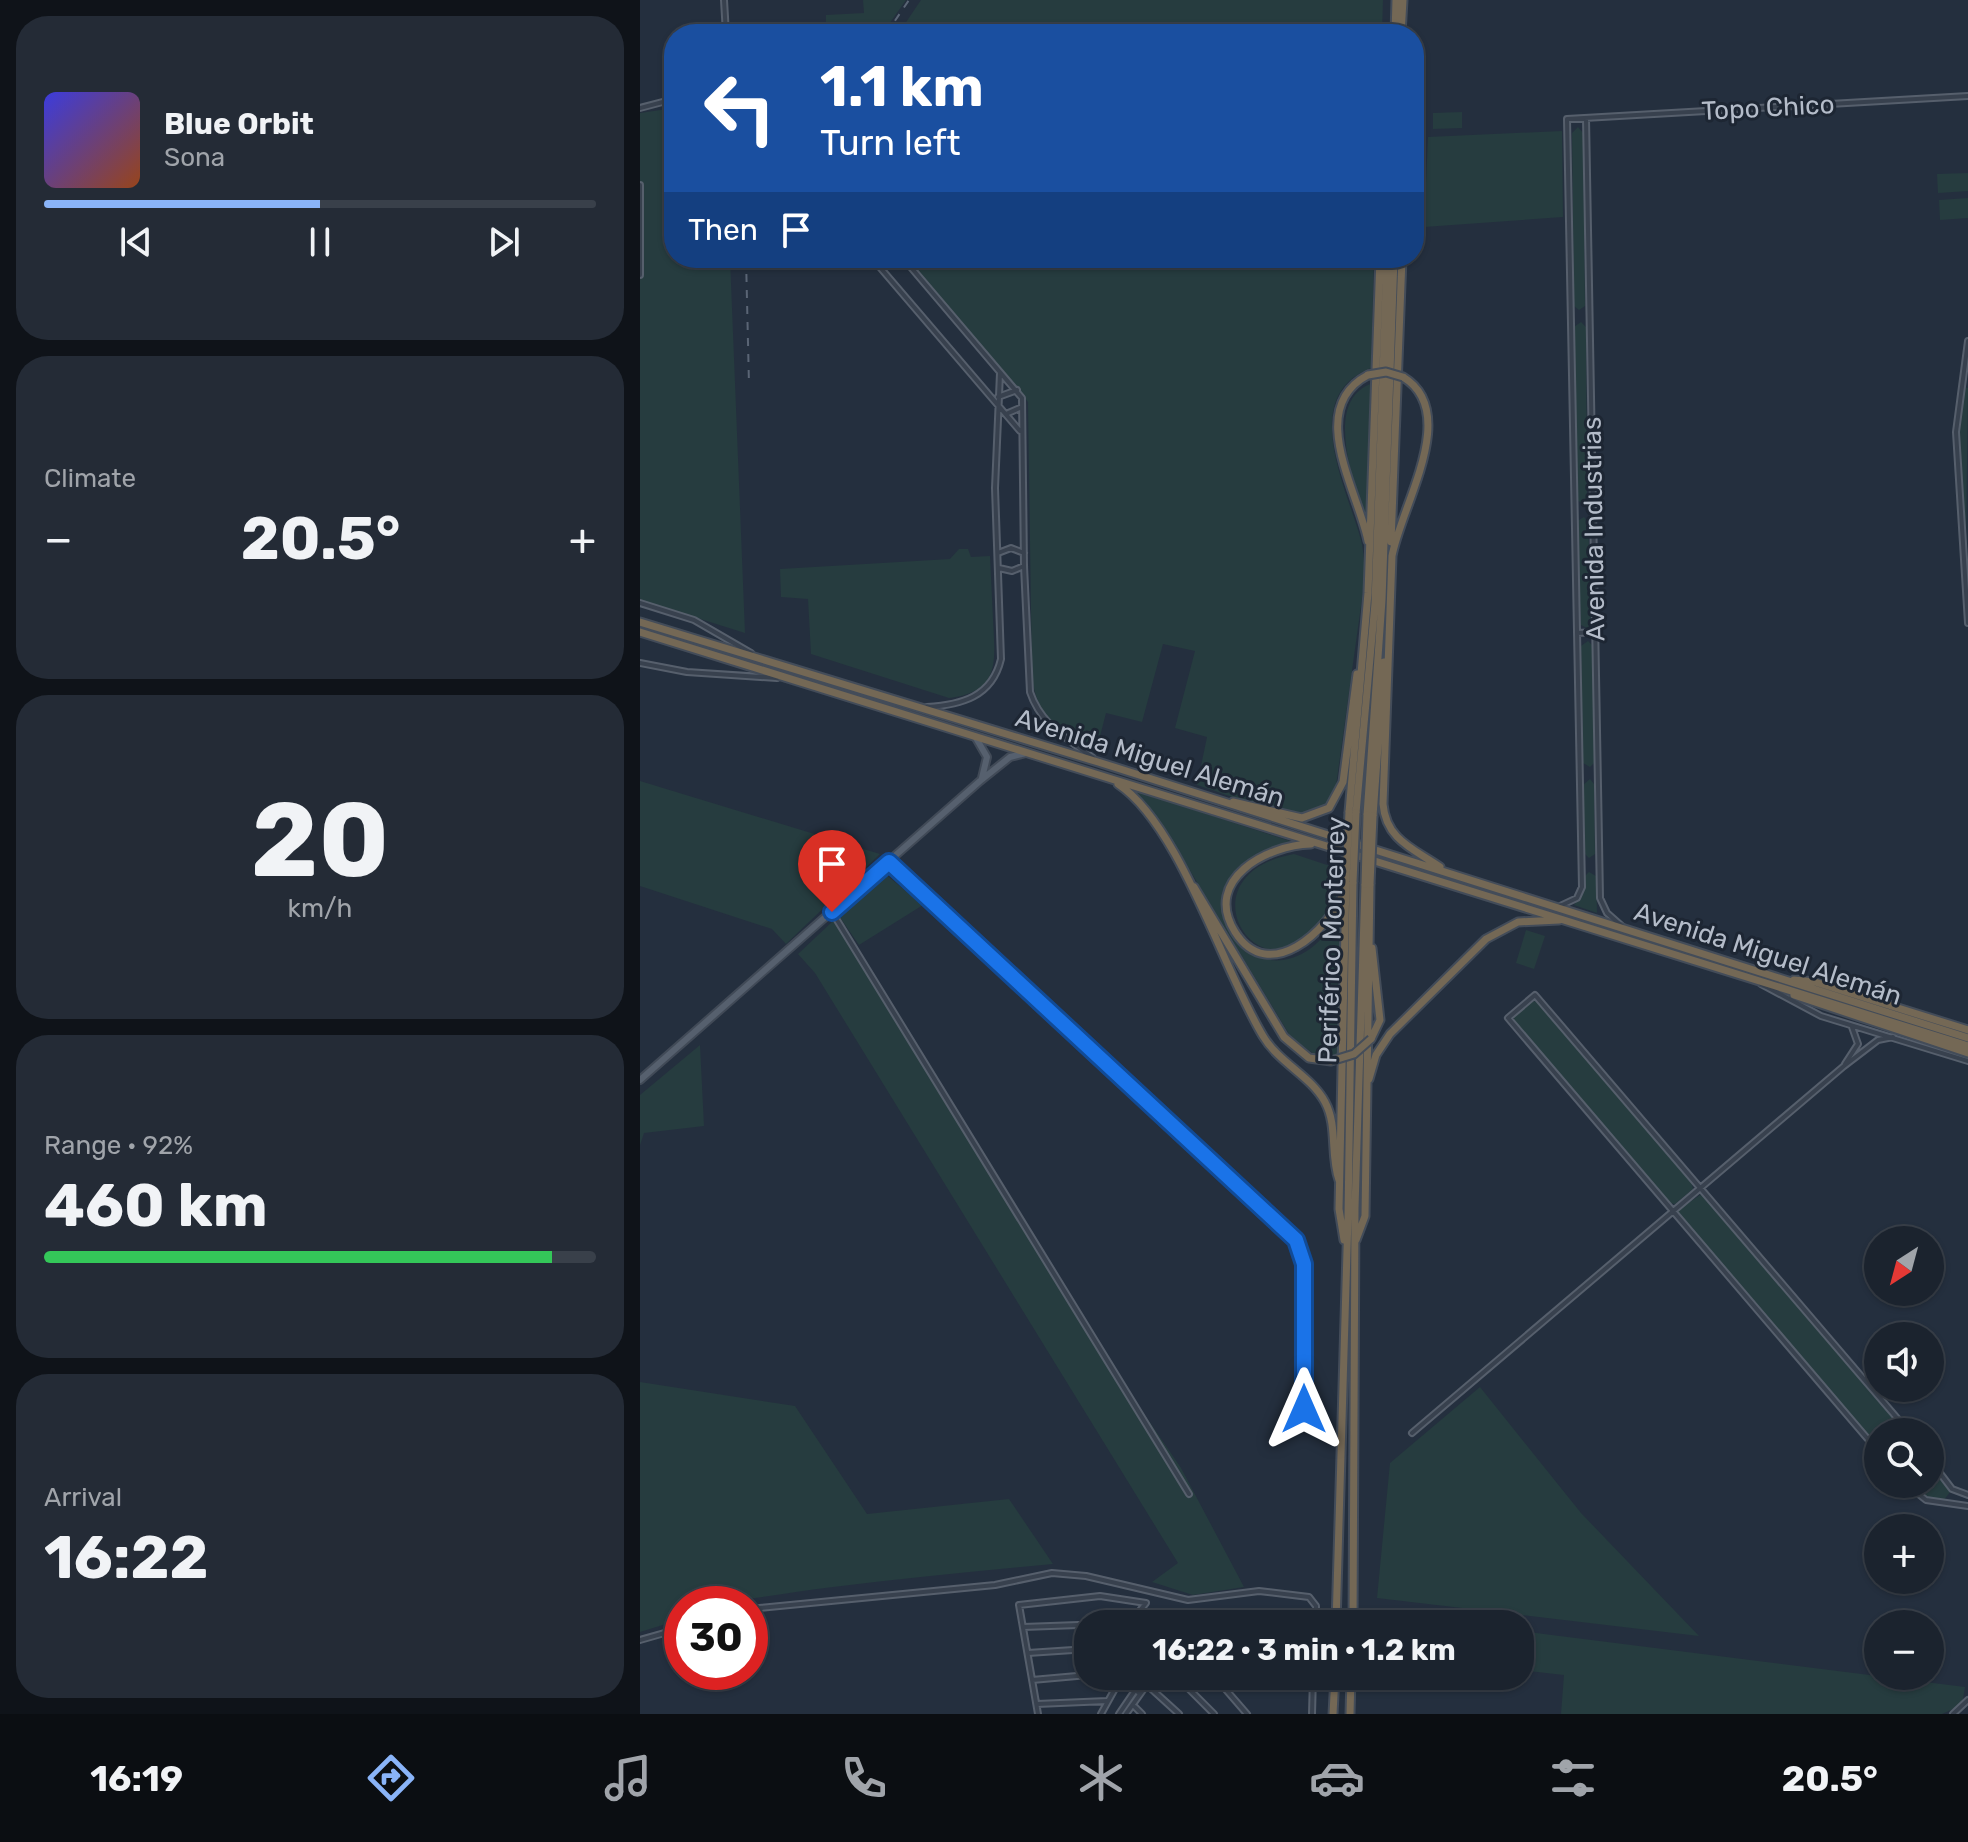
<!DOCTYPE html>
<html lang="en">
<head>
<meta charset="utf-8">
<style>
	body { margin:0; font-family:Rubik,sans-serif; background:#242b36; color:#f1f3f6; height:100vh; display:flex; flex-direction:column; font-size:30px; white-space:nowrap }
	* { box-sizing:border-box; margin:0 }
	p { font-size:26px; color:#a0a4aa }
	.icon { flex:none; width:44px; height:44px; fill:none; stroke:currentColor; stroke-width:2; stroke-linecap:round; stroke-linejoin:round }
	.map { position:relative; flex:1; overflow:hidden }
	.panel { display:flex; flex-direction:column; gap:16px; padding:16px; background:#0f1319; width:640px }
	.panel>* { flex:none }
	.guide { position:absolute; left:24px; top:24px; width:760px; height:244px; border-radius:32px; box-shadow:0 2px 6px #0004,0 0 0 2px #39404a; background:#1a4fa0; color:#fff; overflow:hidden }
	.needle { width:52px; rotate:216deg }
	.tools { position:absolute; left:1224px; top:1226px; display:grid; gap:16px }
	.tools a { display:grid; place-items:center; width:80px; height:80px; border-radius:50%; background:#1b232e; box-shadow:0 2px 6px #0004,0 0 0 2px #39404a; font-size:40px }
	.speed { position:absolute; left:24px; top:1586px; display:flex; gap:16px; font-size:40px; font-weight:700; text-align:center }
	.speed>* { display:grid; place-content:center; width:104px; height:104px; border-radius:50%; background:#1b232e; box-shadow:0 2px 6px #0004,0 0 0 2px #39404a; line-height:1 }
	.speed .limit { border:12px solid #d22; background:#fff; color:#111 }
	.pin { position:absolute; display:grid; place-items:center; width:68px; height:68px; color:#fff; margin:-82px -34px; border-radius:50% 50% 50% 0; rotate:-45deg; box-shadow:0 0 8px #0007 }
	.pin .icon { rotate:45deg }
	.me { position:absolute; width:88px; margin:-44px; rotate:0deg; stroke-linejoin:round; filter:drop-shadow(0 0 6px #0008) }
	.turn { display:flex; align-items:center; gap:28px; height:168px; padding:0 24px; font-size:36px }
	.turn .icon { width:104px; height:104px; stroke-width:2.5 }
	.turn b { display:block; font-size:56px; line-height:68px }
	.then { display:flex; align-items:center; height:76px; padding:0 24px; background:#0003; gap:16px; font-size:30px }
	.big { font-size:60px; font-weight:700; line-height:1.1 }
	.panel .widget { flex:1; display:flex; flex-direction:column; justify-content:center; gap:12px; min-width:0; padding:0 28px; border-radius:32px; background:#242b36 }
	.panel .dial { align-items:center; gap:0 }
	.dial b { font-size:104px; line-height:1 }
	.song { display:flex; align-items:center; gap:24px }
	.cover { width:96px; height:96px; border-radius:12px; background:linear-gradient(135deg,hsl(240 70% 55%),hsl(20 70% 35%)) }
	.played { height:8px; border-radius:4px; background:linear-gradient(90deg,#8ab4f8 50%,#39404a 50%) }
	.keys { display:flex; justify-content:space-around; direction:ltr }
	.heat { display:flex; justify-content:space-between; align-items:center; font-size:44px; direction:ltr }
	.charge { height:12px; border-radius:6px; background:linear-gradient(90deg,#34c759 92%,#39404a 0) }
	.trip { position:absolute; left:434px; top:1610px; width:460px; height:80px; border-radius:32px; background:#1b232e; box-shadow:0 2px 6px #0004,0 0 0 2px #39404a; font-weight:700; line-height:80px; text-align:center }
	.tab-bar { display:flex; height:128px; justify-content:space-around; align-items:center; background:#0b0e12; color:#a0a4aa }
	.tab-bar .icon { width:56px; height:56px }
	.tab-bar .selected { color:#8ab4f8 }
	.tab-bar b { font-size:36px; color:#f1f3f6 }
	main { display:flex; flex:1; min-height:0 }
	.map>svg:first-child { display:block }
</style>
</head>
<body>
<main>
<section class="panel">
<div class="widget">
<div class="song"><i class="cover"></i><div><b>Blue Orbit</b><p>Sona</p></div></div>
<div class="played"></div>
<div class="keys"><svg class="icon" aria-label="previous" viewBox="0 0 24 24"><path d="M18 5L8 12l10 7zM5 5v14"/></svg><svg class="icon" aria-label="pause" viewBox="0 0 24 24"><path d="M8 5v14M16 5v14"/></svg><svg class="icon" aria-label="next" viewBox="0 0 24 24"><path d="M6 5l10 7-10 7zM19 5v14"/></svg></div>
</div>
<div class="widget"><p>Climate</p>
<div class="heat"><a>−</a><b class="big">20.5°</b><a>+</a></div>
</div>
<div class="widget dial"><b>20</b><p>km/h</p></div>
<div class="widget"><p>Range · 92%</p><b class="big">460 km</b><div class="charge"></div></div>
<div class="widget"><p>Arrival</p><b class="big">16:22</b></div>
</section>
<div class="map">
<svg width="1328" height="1714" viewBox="0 0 1328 1714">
	<rect width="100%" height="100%" fill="#242f3e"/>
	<!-- green -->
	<path fill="#263c3f" d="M223,0H266L242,34H186V15L224,13Z
		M281,0H743L742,34H258Z
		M34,108V258H90L105,633L0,600V113Z
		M822,112V128L793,129V113Z
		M938,127L943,133L945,306L939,310L934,306L932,133Z
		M922,131L923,217L784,227L788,137Z
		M1328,173V191L1298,193L1297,174Z
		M1328,198V218L1300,220L1299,200Z
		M268,258H734L731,368C658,396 707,488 721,540C724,551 724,565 725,577L696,786C692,796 688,806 678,811C653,823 584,793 557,785L567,737L535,728L555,651L523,644L502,722L466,713L457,748C419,727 400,725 392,679L388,402Z
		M941,322L946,327L947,501L943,504L937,500L934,327Z
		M733,383L730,534C719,495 678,401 733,383Z
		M1323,387L1328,388L1326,544L1318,444Z
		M944,517L948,522L952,624L947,628L941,625L937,521Z
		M319,549H328L331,557L350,556C351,577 352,598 353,619C355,661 361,692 309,698L171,654L168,599L141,597L140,569L310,559Z
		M948,641L953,646L954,763L950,767L943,763L941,646Z
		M950,779L954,784L955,854L949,858L945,854L943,785Z
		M0,781L240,854L146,944L132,929L0,886Z
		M490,789L659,844C500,868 630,1049 704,906L699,1055L677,1056L652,1039L529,836L504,800Z
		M654,854L705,871C702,894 692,908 678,926C618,1002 539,875 654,854Z
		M949,872L956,876L957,913L934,905L944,892L945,876Z
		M245,874L283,905L219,945L199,916Z
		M193,921L217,953L451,1336L541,1468L604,1587L553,1595L512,1582L538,1563L175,973L158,954Z
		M886,930L905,936L894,969L876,963Z
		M896,1001L1051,1180L1053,1189L1035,1204L1030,1203L874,1021V1015L887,1003Z
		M60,1045L64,1126L4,1133L0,1145V1095Z
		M1060,1195L1063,1196L1265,1432H1238V1449L1037,1211Z
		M0,1382L155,1406L227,1514L369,1499L413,1564C340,1571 266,1578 193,1587C142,1593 93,1604 42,1604V1619L0,1632Z
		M840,1387L941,1513L1059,1636L737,1598L750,1463Z
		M1290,1465L1311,1491L1303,1501L1281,1495L1268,1484H1290Z
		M731,1613L821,1624H730Z
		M880,1631L1325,1687L1322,1705L1302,1714H921L924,1675L880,1670Z"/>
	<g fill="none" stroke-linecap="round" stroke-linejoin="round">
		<!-- minor casing -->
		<g stroke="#565f6c" stroke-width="8">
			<path id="minor" d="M84,0L86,34
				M0,108L34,99
				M946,118L960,898L967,913L984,928
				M0,185V275
				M232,258L380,431
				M263,258L382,398L384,566L390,692C401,725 427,738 453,758
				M1328,341L1316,432L1328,623
				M358,397L377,390
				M366,414L382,407
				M358,553L371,548L384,553
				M359,568L372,571L384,566
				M0,603L54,620L111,653
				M937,633L957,632
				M0,663L47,672L137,678
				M287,707C321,705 352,697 361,659L355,488L360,373
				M249,862L660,1244L664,1264L665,1414
				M920,906L937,898L942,887L927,119L1328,96
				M192,912L549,1494
				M1121,984L1181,1016L1328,1061
				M1205,1064L1218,1044L1212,1027
				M772,1433L1204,1066L1238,1040L1253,1037
				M1238,1451L868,1018L895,995L1269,1432
				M1290,1460L1312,1489L1328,1495
				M1266,1484L1286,1500L1328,1506
				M110,1609L355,1585L412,1573L446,1576L548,1600L619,1591L669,1597L676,1606V1624
				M524,1624L532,1614
				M383,1627L466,1624
				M0,1640L42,1628
				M388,1653L448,1649
				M468,1676L481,1677L499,1693
				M536,1676L574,1714
				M574,1676L607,1714
				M392,1680L448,1675
				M506,1684L539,1714
				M397,1704L467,1701
				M495,1707L502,1714
				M398,1714L379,1605L460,1596L506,1603L489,1624
				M461,1714L482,1676
				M479,1714L496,1689
				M486,1714L513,1676
				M672,1714L673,1676
				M1313,1714L1328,1700"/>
		</g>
		<!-- major casing -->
		<g stroke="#414a57" stroke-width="10">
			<path id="major" d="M336,738L347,757L342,778
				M0,1080L340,781L370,757L386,753"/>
		</g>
		<!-- highway casing -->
		<g stroke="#434c59" stroke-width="11">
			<path id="highway" d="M755,34L756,0
				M761,34L763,0
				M763,377C821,412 761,506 752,556L743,804C746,840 774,849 800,867
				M728,541C718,491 665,408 728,375
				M751,542L762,258
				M0,622L458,762L1328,1038
				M0,632L1328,1046
				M478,784C540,825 583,970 623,1036C639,1063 671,1076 685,1102C698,1126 690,1155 699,1180
				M593,802L662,818L689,808L703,782L717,674
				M709,812L728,593L740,258
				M716,813L735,603L747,258
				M727,815L742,600L754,258
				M733,816L744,662
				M671,844C628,845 562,879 595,932C629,986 689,930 704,892
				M554,887L644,1037L669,1058L691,1061
				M1154,980L1175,982L1328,1030
				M1154,995L1328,1053
				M731,1039L740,1020L732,948
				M729,1079L736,1055L750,1034L846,939L878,922L919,920
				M704,1240L699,1209L706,880
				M716,1240L725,1216L730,884
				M696,1624L708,1217L713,882
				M713,1624L715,1208L725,884
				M693,1714L695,1676
				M710,1714L711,1676"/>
		</g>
		<!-- minor -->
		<use href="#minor" stroke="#38414e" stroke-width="4"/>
		<!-- major -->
		<use href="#major" stroke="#56606e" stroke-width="6"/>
		<!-- highway -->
		<use href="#highway" stroke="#746855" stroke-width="7"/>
		<!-- rail -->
		<path stroke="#5a6575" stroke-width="2" stroke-dasharray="8 8" stroke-linecap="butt" d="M246,34L269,0
			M106,258L109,385"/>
		<!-- highway-bridge casing -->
		<g stroke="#434c59" stroke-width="11" stroke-linecap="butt">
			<path id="highway-bridge" d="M728,375L746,372L763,377
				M706,880L709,812
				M713,882L716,813
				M725,884L727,815
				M730,884L733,816
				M691,1061L714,1054L731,1039"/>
		</g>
		<!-- highway-bridge -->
		<use href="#highway-bridge" stroke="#746855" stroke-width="7"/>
	</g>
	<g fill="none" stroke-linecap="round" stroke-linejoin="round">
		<!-- route casing -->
		<g stroke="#114b97" stroke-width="20">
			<path id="route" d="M192,912L249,862L656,1240L664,1264V1409"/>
		</g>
		<!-- route -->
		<use href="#route" stroke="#1a73e8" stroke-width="14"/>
	</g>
	<g text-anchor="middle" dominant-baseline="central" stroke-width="6" stroke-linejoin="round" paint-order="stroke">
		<!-- street labels -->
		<g font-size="26" fill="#b4bcc9" stroke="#1d2633">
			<text transform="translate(1128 108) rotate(-3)">Topo Chico</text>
			<text transform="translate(954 529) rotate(-91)">Avenida Industrias</text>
			<text transform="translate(510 758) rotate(17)">Avenida Miguel Alemán</text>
			<text transform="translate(692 940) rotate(-88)">Periférico Monterrey</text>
			<text transform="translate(1128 954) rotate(18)">Avenida Miguel Alemán</text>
		</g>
	</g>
</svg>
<div class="tools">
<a><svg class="needle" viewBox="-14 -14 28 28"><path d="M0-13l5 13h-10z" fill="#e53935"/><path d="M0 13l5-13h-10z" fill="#a0a4aa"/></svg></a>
<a><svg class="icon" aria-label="sound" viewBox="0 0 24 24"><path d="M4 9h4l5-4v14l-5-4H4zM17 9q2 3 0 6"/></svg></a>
<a><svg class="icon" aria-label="search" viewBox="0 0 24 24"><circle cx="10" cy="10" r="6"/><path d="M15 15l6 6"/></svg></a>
<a>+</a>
<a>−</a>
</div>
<div class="speed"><div class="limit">30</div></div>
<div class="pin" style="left:192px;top:912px;background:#d93025"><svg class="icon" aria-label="arrive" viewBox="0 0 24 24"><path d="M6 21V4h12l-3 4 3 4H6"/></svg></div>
<svg class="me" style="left:664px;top:1409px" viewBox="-20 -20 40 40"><path d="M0-17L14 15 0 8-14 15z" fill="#1a73e8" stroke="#fff" stroke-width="4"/></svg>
<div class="trip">16:22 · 3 min · 1.2 km</div>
<div class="guide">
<div class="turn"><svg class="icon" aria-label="left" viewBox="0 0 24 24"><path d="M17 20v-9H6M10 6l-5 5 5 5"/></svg><div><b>1.1 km</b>Turn left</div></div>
<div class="then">Then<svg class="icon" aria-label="arrive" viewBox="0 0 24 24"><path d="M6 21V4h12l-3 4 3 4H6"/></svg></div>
</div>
</div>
</main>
<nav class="tab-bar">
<b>16:19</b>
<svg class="icon selected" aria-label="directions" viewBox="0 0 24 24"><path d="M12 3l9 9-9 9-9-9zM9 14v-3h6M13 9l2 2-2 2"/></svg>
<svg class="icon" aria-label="music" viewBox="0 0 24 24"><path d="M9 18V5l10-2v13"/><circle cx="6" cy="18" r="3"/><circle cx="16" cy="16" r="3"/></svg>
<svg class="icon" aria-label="phone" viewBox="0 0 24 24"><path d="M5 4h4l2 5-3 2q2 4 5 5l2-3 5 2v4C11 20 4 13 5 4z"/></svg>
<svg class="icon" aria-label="climate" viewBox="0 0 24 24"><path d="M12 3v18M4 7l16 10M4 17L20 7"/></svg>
<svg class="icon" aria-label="car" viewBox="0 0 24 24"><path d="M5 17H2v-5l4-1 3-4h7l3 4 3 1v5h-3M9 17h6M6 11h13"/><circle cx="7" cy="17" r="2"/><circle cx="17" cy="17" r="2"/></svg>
<svg class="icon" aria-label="filters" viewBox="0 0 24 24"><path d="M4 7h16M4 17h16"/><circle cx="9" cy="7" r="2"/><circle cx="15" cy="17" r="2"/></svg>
<b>20.5°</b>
</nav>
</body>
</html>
